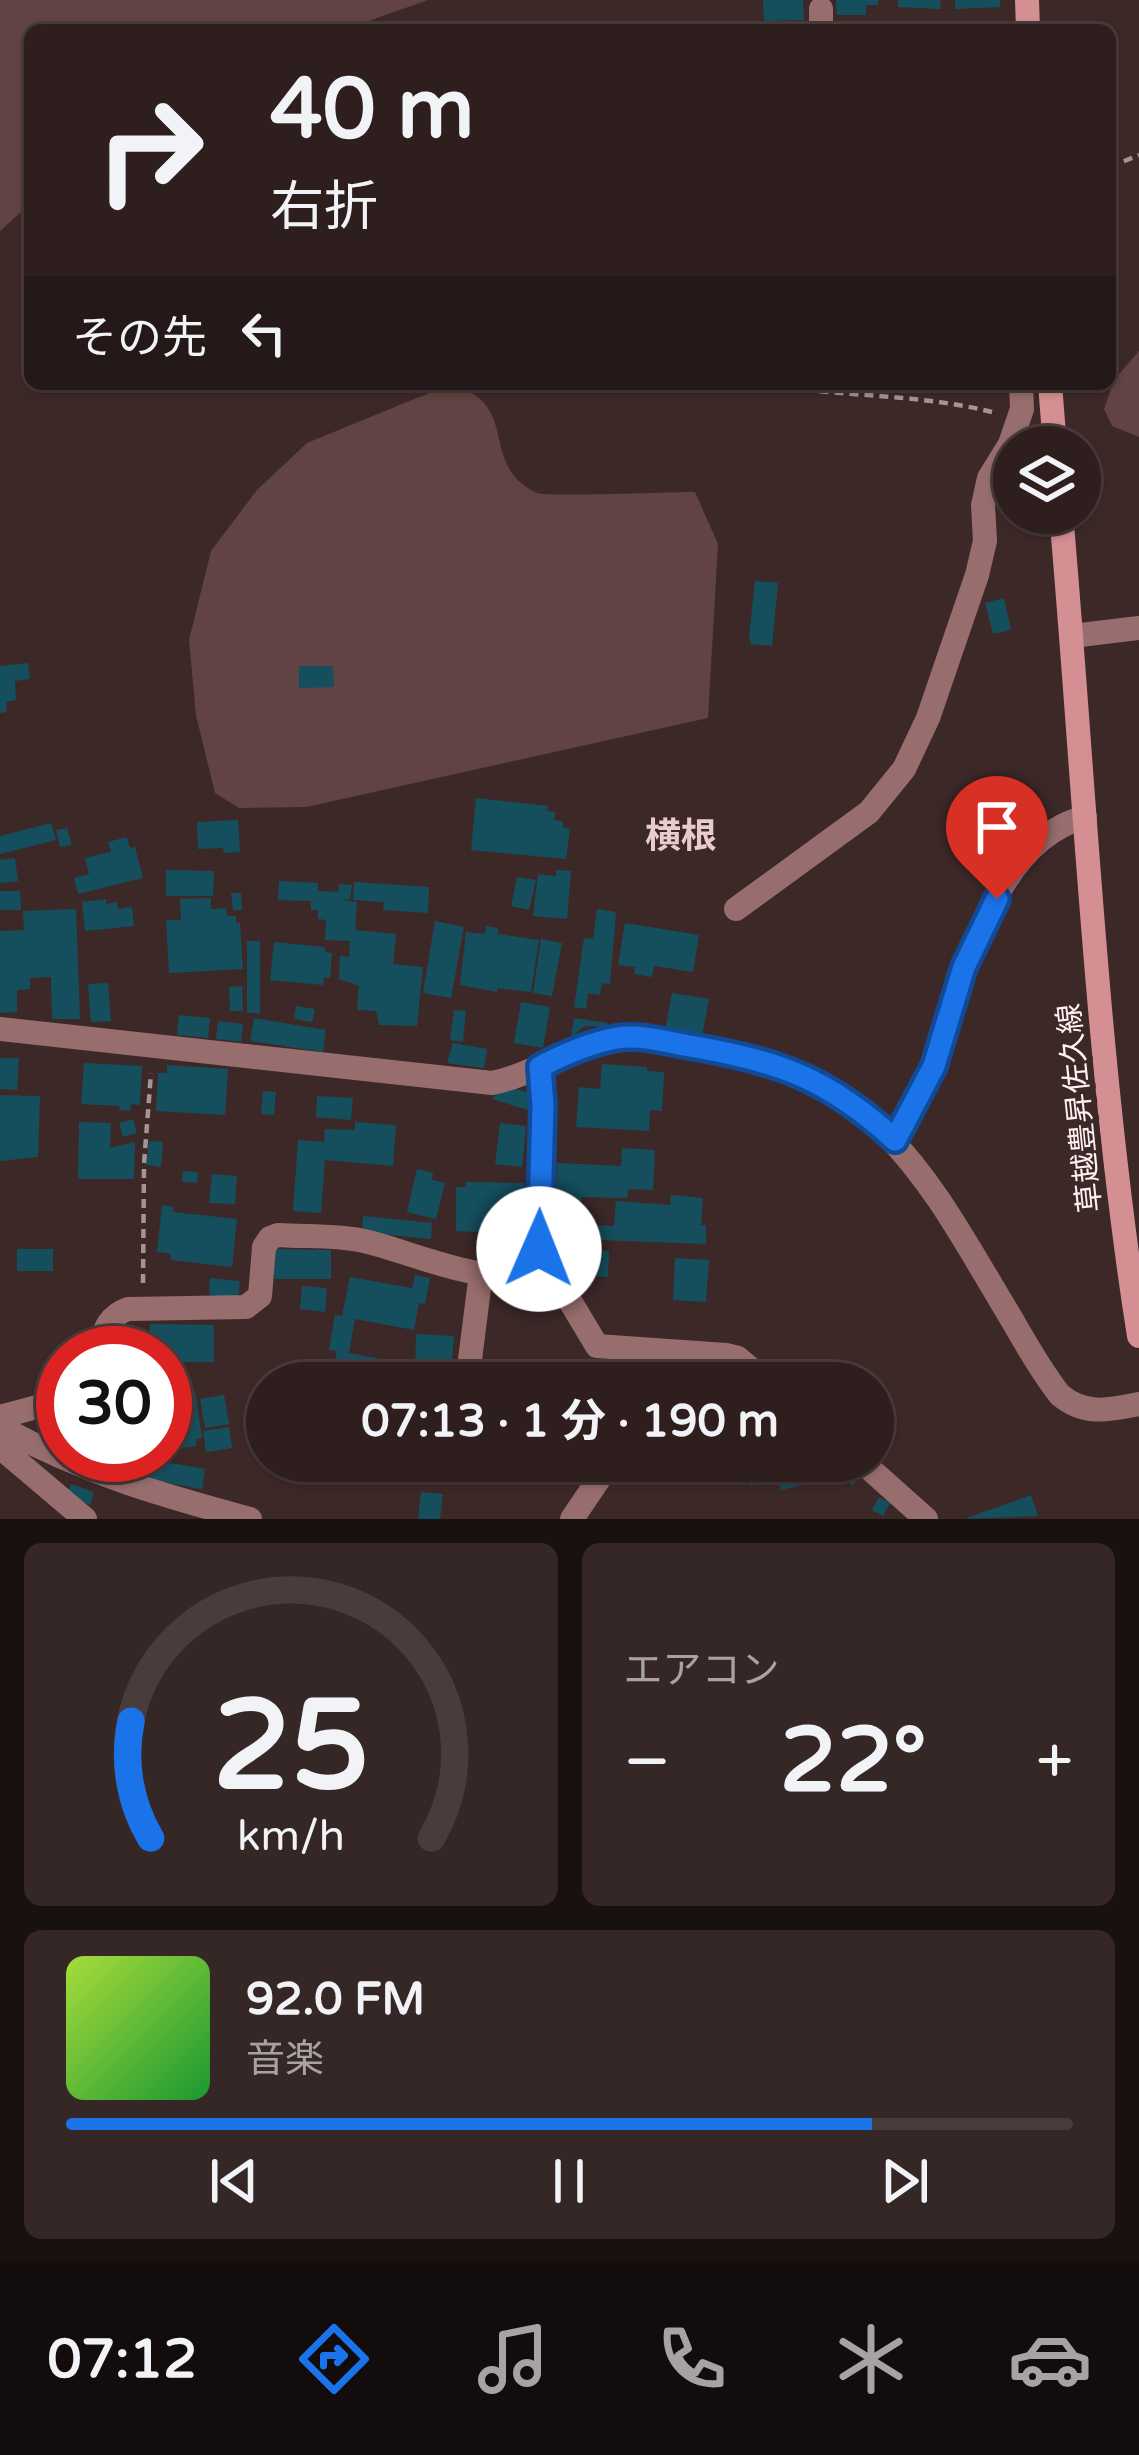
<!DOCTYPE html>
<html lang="ja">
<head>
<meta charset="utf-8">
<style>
	body { margin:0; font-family:"Varela Round","Noto Sans JP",sans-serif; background:#362727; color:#f1f3f6; height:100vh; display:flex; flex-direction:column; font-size:45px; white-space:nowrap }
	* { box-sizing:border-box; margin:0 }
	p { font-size:39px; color:#a7a2a4 }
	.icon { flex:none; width:66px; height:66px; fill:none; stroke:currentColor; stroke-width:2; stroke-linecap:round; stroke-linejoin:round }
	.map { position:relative; height:1519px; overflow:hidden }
	.panel { display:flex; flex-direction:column; gap:24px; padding:24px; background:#191010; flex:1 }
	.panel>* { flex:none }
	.top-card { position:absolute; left:24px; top:24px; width:1092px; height:366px; border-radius:18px; box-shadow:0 3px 9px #0004,0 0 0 3px #493c3c; background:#2e1e1e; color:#f1f3f6; overflow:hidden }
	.controls { position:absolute; left:993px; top:426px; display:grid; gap:24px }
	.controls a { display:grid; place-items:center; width:108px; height:108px; border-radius:50%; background:#2e1e1e; box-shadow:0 3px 9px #0004,0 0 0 3px #493c3c; font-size:60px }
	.speed { position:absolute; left:36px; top:1326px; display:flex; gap:24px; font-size:60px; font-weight:700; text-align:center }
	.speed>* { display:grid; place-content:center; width:156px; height:156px; border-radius:50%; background:#2e1e1e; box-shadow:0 3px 9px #0004,0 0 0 3px #493c3c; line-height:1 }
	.speed .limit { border:18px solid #d22; background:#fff; color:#111 }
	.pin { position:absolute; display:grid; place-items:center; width:102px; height:102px; color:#fff; margin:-123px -51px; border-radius:50% 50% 50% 0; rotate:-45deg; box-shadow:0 0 12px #0007 }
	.pin .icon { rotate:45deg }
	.me { position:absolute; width:132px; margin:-66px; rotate:1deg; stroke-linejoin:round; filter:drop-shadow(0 0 9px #0008) }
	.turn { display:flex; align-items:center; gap:42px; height:252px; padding:0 48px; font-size:54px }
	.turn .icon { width:156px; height:156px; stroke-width:2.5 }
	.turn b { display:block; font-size:84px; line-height:102px }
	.then { display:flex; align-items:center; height:114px; padding:0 48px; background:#0003; gap:24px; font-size:45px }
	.big { font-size:90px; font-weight:700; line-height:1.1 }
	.panel .tile { flex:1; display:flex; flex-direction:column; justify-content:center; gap:18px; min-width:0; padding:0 42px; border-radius:18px; background:#362727 }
	.panel .dial { align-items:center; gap:0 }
	.dial svg { height:312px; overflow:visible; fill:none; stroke:#493c3c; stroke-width:7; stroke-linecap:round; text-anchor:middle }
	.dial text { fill:#f1f3f6; stroke:none }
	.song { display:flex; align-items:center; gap:36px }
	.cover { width:144px; height:144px; border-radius:18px; background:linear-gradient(135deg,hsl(80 70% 55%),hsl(130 70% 35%)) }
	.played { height:12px; border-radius:6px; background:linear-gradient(90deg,#1a73e8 80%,#493c3c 80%) }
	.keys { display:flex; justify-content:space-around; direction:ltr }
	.heat { display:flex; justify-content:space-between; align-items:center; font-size:66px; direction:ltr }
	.panel .tiles { flex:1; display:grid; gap:24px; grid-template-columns:1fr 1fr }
	.tile:last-child { grid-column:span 2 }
	.trip { position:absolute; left:246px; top:1362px; width:648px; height:120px; border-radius:60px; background:#2e1e1e; box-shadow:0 3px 9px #0004,0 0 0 3px #493c3c; font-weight:700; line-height:120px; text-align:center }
	.menu { display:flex; height:192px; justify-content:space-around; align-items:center; background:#120c0c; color:#a7a2a4 }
	.menu .icon { width:84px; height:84px }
	.menu .current { color:#1a73e8 }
	.menu b { font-size:54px; color:#f1f3f6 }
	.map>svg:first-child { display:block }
</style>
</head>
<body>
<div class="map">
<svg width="1139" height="1519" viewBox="0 0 1139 1519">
	<rect width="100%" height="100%" fill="#3d2828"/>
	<!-- green -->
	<path fill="#624343" d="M0,0H428L343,30H30V204L0,231Z
		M1139,351V437L1112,426L1104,409L1114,380Z
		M451,384C523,405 477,465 537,493C545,497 674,492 695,492L718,544L708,718L306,807L239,808L215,793L196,715L189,640L211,551L257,490L307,443Z"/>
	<!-- building -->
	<path fill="#154f5e" d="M763,0H803L804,20L764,21Z
		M836,0H878V5H866V15H837Z
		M898,0H940L941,9L898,7Z
		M955,0H1000V7L955,9Z
		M755,581L778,583L772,646L751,644L749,637Z
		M1004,598L1011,630L993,634L985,603Z
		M28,663L30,679L15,681L16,700L6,702L7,712L0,713V666Z
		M299,666H333L334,687L299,688Z
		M476,798L548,806L547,811L555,812L554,820L562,821L564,828L570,829L566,859L471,850Z
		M238,820L240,852L224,853L223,848L198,849L197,822Z
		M51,823L56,840L0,854V836Z
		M67,828L72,845L60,847L56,830Z
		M127,837L130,848L135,847L143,878L78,894L74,878L89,874L85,858L111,852L108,842Z
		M15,858L18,881L0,883V860Z
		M166,870L214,871L213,896H166Z
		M556,870L571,871L567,919L533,916L538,874L556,876Z
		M517,877L536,880L529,910L511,906Z
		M279,881L318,883V891L338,892L339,884L352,885L350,899L341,900L357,902L355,930L396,934L393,964L423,967L417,1026L379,1025L376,1011L357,1010L359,986L339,979L340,956L349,957L350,941L325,940L326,920L318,919V910H311V901L278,900Z
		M354,882L429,887L428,913L383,910L384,902L353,900Z
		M0,891H20L21,910H0Z
		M231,893H241L242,910H233Z
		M211,898V909L226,908L227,916H236V923H240L243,969L169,973L166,920H181L180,899Z
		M106,899V904L117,902L118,909L132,907L134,926L85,931L82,902Z
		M76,909L80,1019H52L51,977L30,978V989L17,990V1012L0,1013V931L24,930L23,911Z
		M597,909L616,912L610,984L602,983L600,995L588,993L586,1009L574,1007L584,938L593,939Z
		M435,921L464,927L451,998L423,993Z
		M625,923L699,935L693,972L654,966L652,977L634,974L635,967L618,965Z
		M486,926L498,928V934L539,940L531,992L497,988V992L460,985L466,932L485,934Z
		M541,939L562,943L552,996L533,993Z
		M247,941H260V1013H247Z
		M274,942L325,947V952L332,953L330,978L324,977L323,985L270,980Z
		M108,983L111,1021L91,1022L88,984Z
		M242,986L243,1011H230L229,987Z
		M672,993L709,999L702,1037L665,1031Z
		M521,1002L550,1007L543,1048L514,1043Z
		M296,1006L315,1009L312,1022L294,1019Z
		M454,1010L466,1011L463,1042L450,1040Z
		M179,1015L210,1018L208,1038L177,1035Z
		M254,1018L326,1030L323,1052L250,1041Z
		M574,1018L608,1023L606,1027L585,1026L571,1037Z
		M218,1021L243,1024L241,1042L216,1039Z
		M453,1043L487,1049L484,1068L447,1063Z
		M0,1058H19L17,1090L0,1089Z
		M84,1063L142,1066L140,1105L131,1104L130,1111L119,1110L120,1106L81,1104Z
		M602,1064L647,1067V1071L664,1072L662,1111L650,1110L649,1131L576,1127L579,1087L600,1089Z
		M167,1065L228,1069L225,1115L156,1111L158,1073H167Z
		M516,1089L533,1094L528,1110L492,1099L498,1091Z
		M263,1091L276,1092L274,1115L261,1114Z
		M0,1095L40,1096L38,1157L0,1161Z
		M317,1096L353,1098L351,1120L316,1117Z
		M133,1119L137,1133L123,1137L119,1123Z
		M79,1122L111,1123L110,1148L135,1142L134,1179H78Z
		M355,1122L396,1125L393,1166L325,1160L321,1213L293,1211L298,1140L324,1142L325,1129L355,1130Z
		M500,1123L526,1126L522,1167L495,1164Z
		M149,1141L163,1142L161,1167L146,1165Z
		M622,1148L655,1150L653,1190L628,1189L627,1198L581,1197L579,1244L554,1242L557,1163L621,1166Z
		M417,1169L433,1173L432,1180L445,1183L436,1219L407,1212Z
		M183,1171L198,1172L197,1183L182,1182Z
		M212,1174L237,1176L235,1204L209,1203Z
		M466,1182L525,1183L524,1237L481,1241V1232L456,1231V1187H466Z
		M671,1195L703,1198L701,1225H706V1244L598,1240L599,1225L614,1226L616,1201L670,1205Z
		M162,1205L174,1207L173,1212L237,1219L232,1267L170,1260L171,1254L157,1252Z
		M363,1216L432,1223L431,1239L362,1232Z
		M17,1249H53V1271H17Z
		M274,1249L331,1250V1279H274Z
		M593,1250L609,1251L608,1277L592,1276Z
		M675,1258L709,1260L706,1302L673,1300Z
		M415,1275L430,1278L425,1304L419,1303L414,1330L355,1319L349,1353L377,1358L373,1379L333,1371L337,1351L329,1350L335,1315L342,1316L350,1277L412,1288Z
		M210,1278L240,1281L238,1298L209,1295Z
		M302,1286L327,1288L325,1312L300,1309Z
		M150,1324L214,1325V1362H165V1353H149Z
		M114,1326L143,1328L142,1353H112Z
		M416,1334L454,1336L450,1383H415Z
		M663,1357L664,1383H607L606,1359Z
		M195,1390L202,1438L196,1439V1446L180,1448L178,1391Z
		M224,1395L229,1424L205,1428L200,1399Z
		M263,1405H267V1453L256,1451Z
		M165,1420H175V1436H165Z
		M229,1427L232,1448L206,1452L203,1431Z
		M122,1455L140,1456L137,1469L120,1466Z
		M154,1460L205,1469L202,1489L150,1480Z
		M516,1461H544V1467L539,1466V1473L516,1471Z
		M739,1461H760L768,1479L751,1487Z
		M775,1461H838L839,1465L834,1467L837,1477L781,1490Z
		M845,1461L862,1473L853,1486L836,1473Z
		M71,1484L94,1492L90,1505L66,1496Z
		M421,1492L443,1494L440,1519H418Z
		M1031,1495L1038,1516L967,1519V1518Z
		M879,1497L890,1503L883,1516L872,1510Z"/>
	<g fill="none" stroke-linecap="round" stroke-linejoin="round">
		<!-- path -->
		<path stroke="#a59494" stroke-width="4.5" stroke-dasharray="9 6" stroke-linecap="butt" d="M1110,167L1139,155
			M760,384C838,397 915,393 992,412
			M143,1283L144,1164L151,1073"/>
		<!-- minor -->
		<path stroke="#986d6d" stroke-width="24" d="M821,9V30
			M1072,636L1139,628
			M736,909L869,812L904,769L928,718L977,575L985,541L983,505L989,478L1010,444L1022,409L1021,384
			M0,1029L492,1083C537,1074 575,1042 621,1037C652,1034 689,1046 720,1051C884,1079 933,1189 1011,1318C1026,1344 1041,1371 1060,1395C1085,1416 1109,1410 1139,1404
			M540,1067L543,1105L540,1268L558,1281L597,1346L726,1355L738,1358L767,1383
			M895,1140C908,1115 924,1091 934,1065C964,985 988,843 1085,817
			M97,1353C104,1333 106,1317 128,1309L246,1307L260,1296L264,1247L270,1238L278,1235C306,1237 337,1235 364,1241C410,1251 497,1293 540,1268
			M467,1383L481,1273
			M0,1417L63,1400
			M0,1427C85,1473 157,1494 250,1519
			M0,1447L85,1519
			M861,1461L926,1519
			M572,1519L611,1461"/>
		<!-- secondary -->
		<path stroke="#d38f91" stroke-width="24" d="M1027,0L1028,30
			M1050,384L1055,447
			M1061,513C1085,788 1096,1063 1139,1336"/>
	</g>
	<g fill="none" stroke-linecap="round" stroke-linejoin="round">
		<!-- route casing -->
		<g stroke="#114b97" stroke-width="30">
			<path id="route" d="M539,1249L543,1105L540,1067C564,1054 590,1043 617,1038C640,1034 667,1042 690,1046C778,1061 828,1078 895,1140L934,1066L964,967L997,899"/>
		</g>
		<!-- route -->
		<use href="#route" stroke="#1a73e8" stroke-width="21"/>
	</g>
	<g text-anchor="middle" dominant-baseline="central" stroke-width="12" stroke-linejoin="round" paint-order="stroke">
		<!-- street labels -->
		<g font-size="30" fill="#fef2f2" stroke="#3d2828">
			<text transform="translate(1080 1108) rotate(-96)">草越豊昇佐久線</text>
		</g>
		<!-- quarter labels -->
		<g font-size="36" font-weight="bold" fill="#e8cbcb" stroke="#3d2828">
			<text x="681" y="836">横根</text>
		</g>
	</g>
</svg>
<div class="controls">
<a><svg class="icon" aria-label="layers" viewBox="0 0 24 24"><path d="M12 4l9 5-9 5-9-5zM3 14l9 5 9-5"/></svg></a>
</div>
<div class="speed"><div class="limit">30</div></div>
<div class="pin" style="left:997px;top:899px;background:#d93025"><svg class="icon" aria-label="arrive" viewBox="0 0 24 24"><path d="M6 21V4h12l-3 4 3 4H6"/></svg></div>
<svg class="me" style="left:539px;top:1249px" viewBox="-20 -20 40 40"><circle r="19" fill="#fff"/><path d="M0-13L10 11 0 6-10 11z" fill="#1a73e8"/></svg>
<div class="trip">07:13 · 1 分 · 190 m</div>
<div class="top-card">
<div class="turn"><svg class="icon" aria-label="right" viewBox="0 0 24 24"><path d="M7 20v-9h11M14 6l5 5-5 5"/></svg><div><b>40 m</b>右折</div></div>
<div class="then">その先<svg class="icon" aria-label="left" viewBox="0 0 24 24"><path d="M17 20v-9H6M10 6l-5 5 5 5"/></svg></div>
</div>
</div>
<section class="panel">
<div class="tiles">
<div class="tile dial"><svg viewBox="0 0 100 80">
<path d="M14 69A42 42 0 1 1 86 69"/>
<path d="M14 69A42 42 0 0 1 9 39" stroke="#1a73e8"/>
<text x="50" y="56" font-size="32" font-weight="700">25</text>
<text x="50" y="72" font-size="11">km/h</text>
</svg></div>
<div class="tile"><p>エアコン</p>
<div class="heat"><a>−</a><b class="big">22°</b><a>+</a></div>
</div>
<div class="tile">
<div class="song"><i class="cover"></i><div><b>92.0 FM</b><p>音楽</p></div></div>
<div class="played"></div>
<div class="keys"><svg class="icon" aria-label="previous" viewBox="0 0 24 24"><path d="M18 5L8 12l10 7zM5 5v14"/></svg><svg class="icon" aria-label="pause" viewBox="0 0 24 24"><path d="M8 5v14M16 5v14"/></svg><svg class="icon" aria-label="next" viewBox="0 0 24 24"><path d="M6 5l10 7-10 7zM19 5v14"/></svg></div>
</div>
</div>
</section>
<nav class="menu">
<b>07:12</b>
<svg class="icon current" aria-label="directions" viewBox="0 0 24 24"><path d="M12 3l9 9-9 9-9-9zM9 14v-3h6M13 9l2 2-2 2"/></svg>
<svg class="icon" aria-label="music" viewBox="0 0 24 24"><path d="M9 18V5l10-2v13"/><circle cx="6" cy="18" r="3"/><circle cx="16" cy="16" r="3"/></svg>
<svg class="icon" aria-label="phone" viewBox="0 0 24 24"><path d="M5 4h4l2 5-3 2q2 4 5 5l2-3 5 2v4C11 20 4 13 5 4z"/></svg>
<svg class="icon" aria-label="climate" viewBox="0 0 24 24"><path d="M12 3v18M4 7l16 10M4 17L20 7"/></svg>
<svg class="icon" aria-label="car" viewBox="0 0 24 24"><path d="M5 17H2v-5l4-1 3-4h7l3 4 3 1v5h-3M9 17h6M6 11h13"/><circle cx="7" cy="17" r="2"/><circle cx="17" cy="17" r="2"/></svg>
</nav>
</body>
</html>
